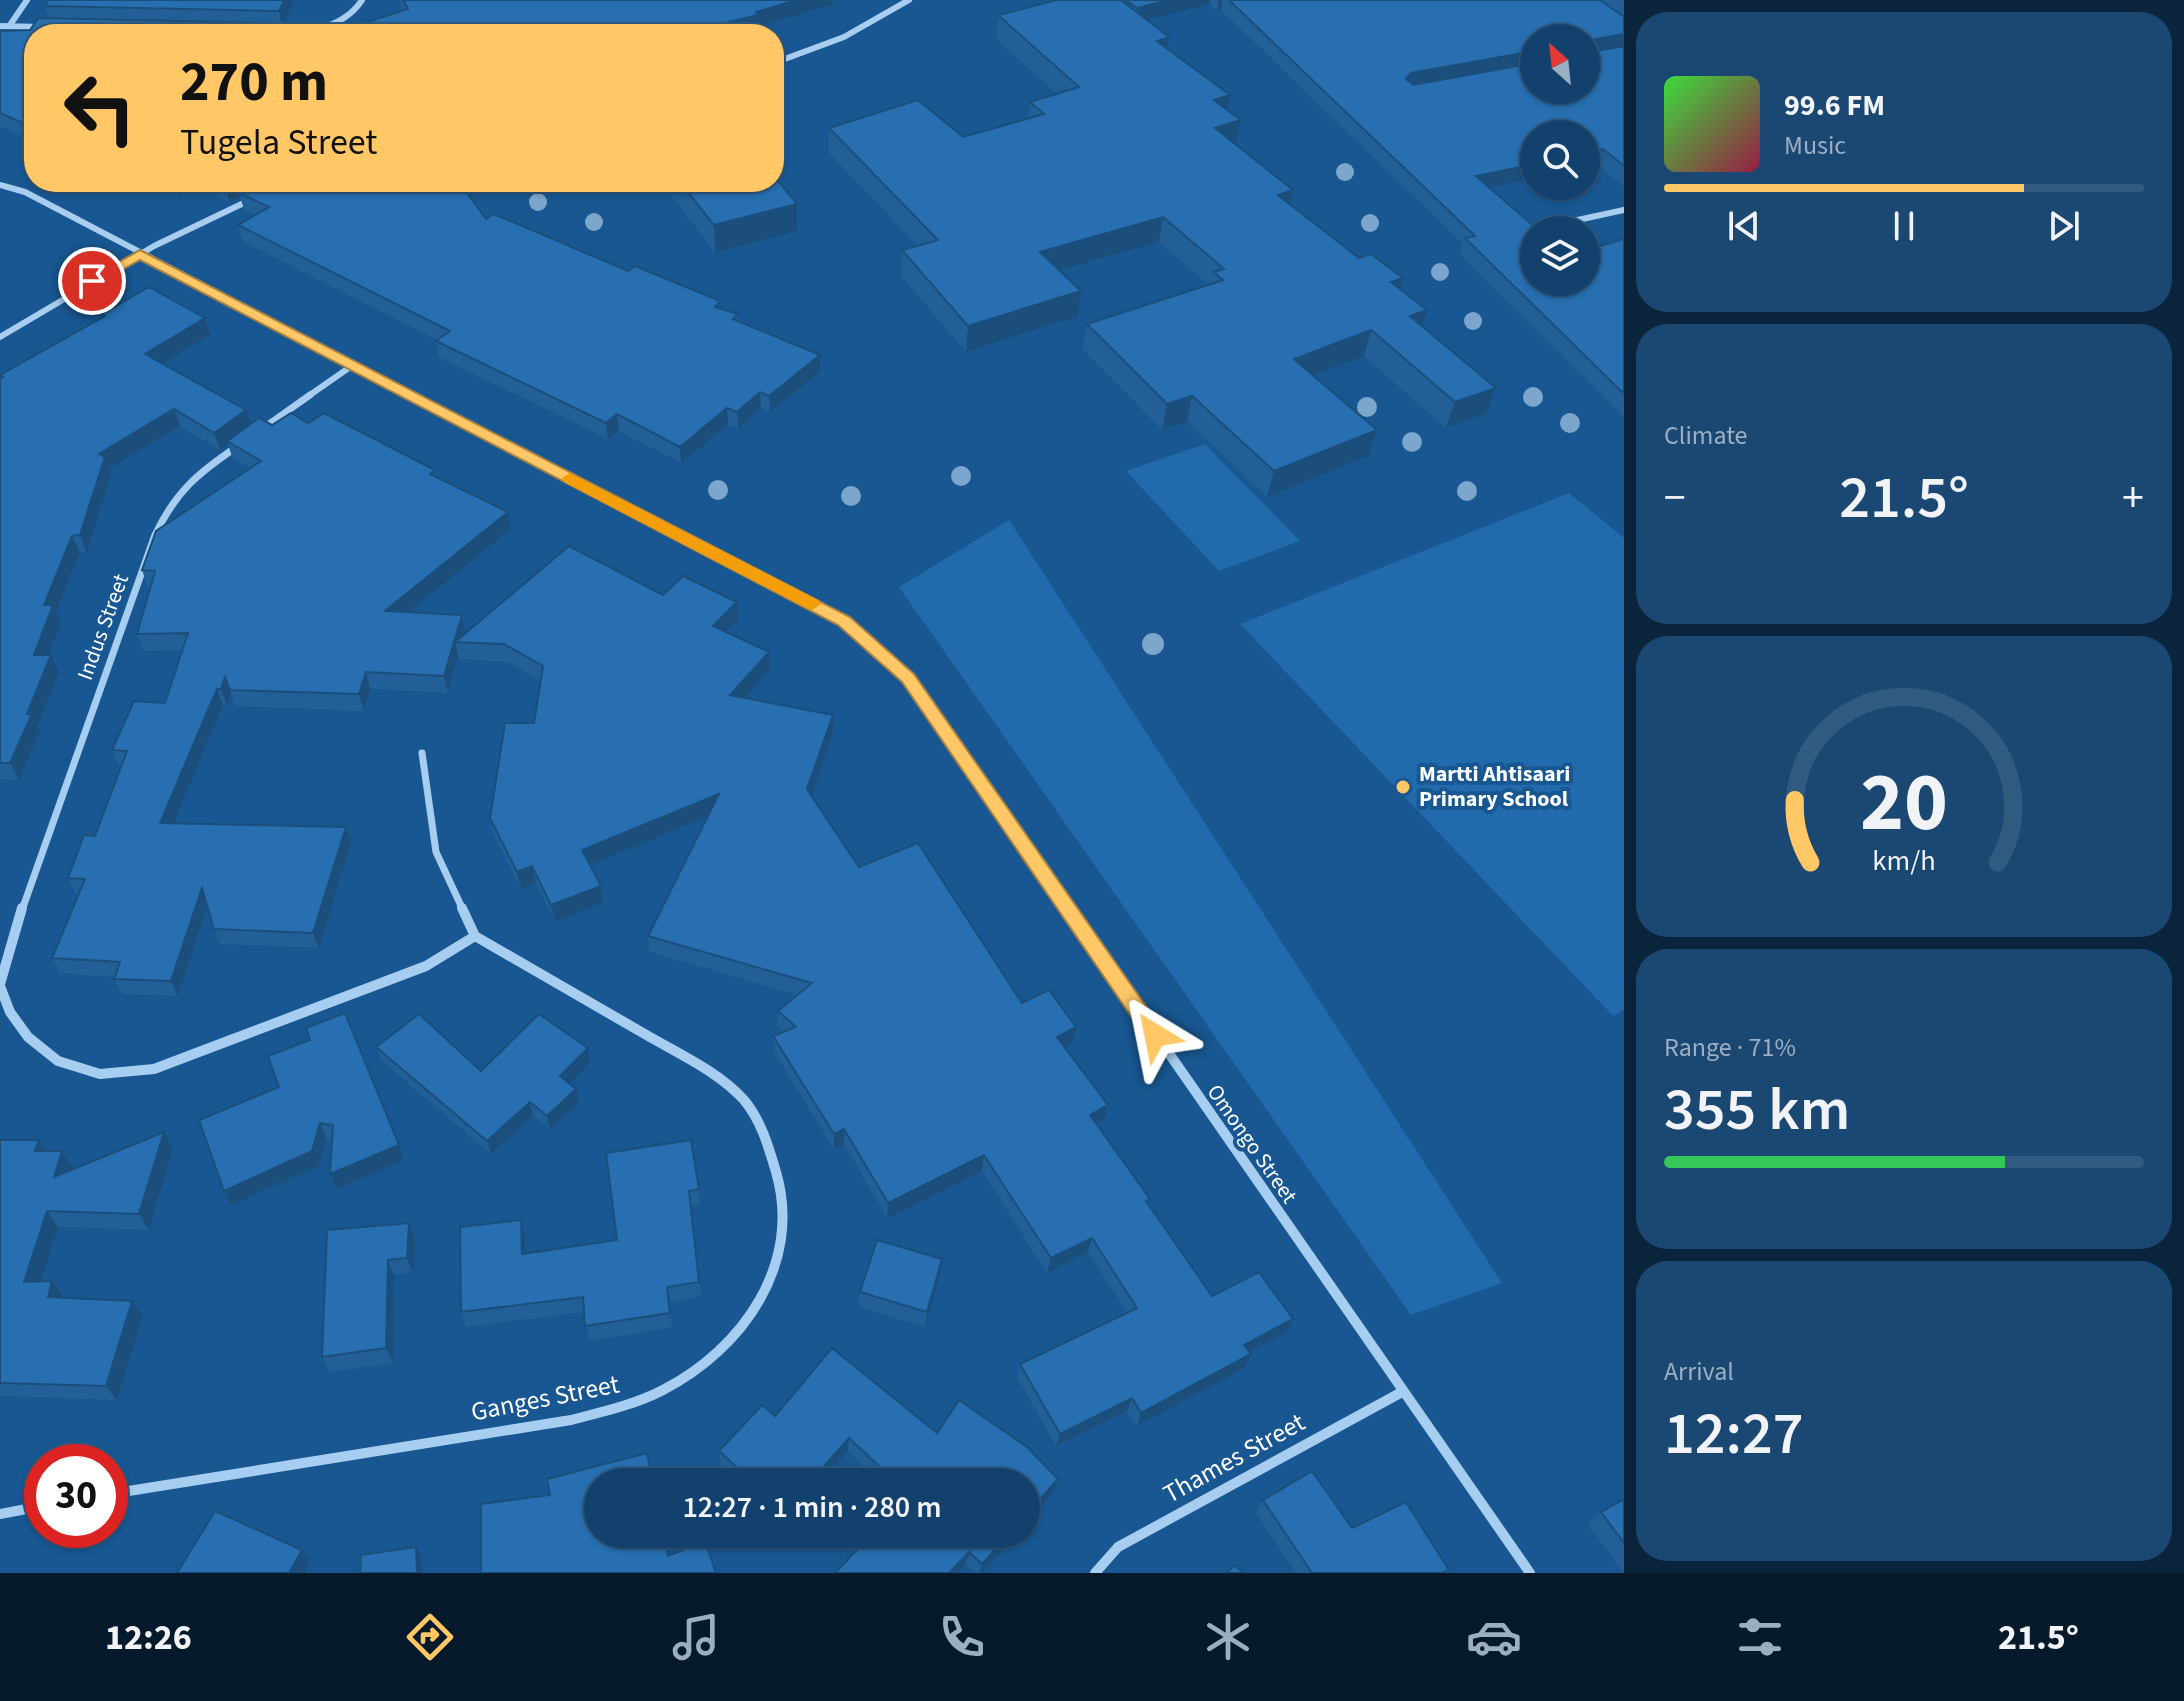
<!DOCTYPE html>
<html lang="en">
<head>
<meta charset="utf-8">
<style>
	body { margin:0; font-family:"Source Sans 3",sans-serif; background:#1b4873; color:#f1f3f6; height:100vh; display:flex; flex-direction:column; font-size:30px; white-space:nowrap }
	* { box-sizing:border-box; margin:0 }
	p { font-size:26px; color:#9cafc2 }
	.icon { flex:none; width:44px; height:44px; fill:none; stroke:currentColor; stroke-width:2; stroke-linecap:round; stroke-linejoin:round }
	.map { position:relative; flex:1; overflow:hidden }
	.details { display:flex; flex-direction:column; gap:12px; padding:12px; background:#0a243c; width:560px }
	.details>* { flex:none }
	.guide { position:absolute; left:24px; top:24px; width:760px; height:168px; border-radius:32px; box-shadow:0 2px 6px #0004,0 0 0 2px #315a81; background:#ffc766; color:#111; overflow:hidden }
	.needle { width:52px; rotate:333deg }
	.fabs { position:absolute; left:1520px; top:24px; display:grid; gap:16px }
	.fabs a { display:grid; place-items:center; width:80px; height:80px; border-radius:50%; background:#12416e; box-shadow:0 2px 6px #0004,0 0 0 2px #315a81; font-size:40px }
	.speed { position:absolute; left:24px; top:1444px; display:flex; gap:16px; font-size:40px; font-weight:700; text-align:center }
	.speed>* { display:grid; place-content:center; width:104px; height:104px; border-radius:50%; background:#12416e; box-shadow:0 2px 6px #0004,0 0 0 2px #315a81; line-height:1 }
	.speed .limit { border:12px solid #d22; background:#fff; color:#111 }
	.pin { position:absolute; display:grid; place-items:center; width:68px; height:68px; color:#fff; margin:-34px; border:4px solid #fff; border-radius:50%; box-shadow:0 2px 8px #0007 }
	.me { position:absolute; width:88px; margin:-44px; rotate:325deg; stroke-linejoin:round; filter:drop-shadow(0 0 6px #0008) }
	.turn { display:flex; align-items:center; gap:28px; height:168px; padding:0 24px; font-size:36px }
	.turn .icon { width:104px; height:104px; stroke-width:2.5 }
	.turn b { display:block; font-size:56px; line-height:68px }
	.big { font-size:60px; font-weight:600; line-height:1.1 }
	.details .tile { flex:1; display:flex; flex-direction:column; justify-content:center; gap:12px; min-width:0; padding:0 28px; border-radius:32px; background:#1b4873 }
	.details .dial { align-items:center; gap:0 }
	.dial svg { height:208px; overflow:visible; fill:none; stroke:#315a81; stroke-width:7; stroke-linecap:round; text-anchor:middle }
	.dial text { fill:#f1f3f6; stroke:none }
	.song { display:flex; align-items:center; gap:24px }
	.cover { width:96px; height:96px; border-radius:12px; background:linear-gradient(135deg,hsl(120 70% 55%),hsl(340 70% 35%)) }
	.played { height:8px; border-radius:4px; background:linear-gradient(90deg,#ffc766 75%,#315a81 75%) }
	.keys { display:flex; justify-content:space-around; direction:ltr }
	.heat { display:flex; justify-content:space-between; align-items:center; font-size:44px; direction:ltr }
	.charge { height:12px; border-radius:6px; background:linear-gradient(90deg,#34c759 71%,#315a81 0) }
	.trip { position:absolute; left:584px; top:1468px; width:456px; height:80px; border-radius:40px; background:#12416e; box-shadow:0 2px 6px #0004,0 0 0 2px #315a81; font-weight:600; line-height:80px; text-align:center }
	.dock { display:flex; height:128px; justify-content:space-around; align-items:center; background:#071a2c; color:#9cafc2 }
	.dock .icon { width:56px; height:56px }
	.dock .current { color:#ffc766 }
	.dock b { font-size:36px; color:#f1f3f6 }
	main { display:flex; flex:1; min-height:0 }
	.map>svg:first-child { display:block }
</style>
</head>
<body>
<main>
<div class="map">
<svg width="1624" height="1573" viewBox="0 0 1624 1573">
	<rect width="100%" height="100%" fill="#185792"/>
	<!-- green -->
	<path fill="#216aab" d="M1205,444L1300,541L1219,571L1126,471Z
		M1569,493L1624,538V1010L1613,1016L1240,624Z
		M1009,520L1502,1283L1411,1315L899,587Z"/>
	<g fill="none" stroke-linecap="round" stroke-linejoin="round">
		<!-- minor-far2 -->
		<path stroke="#a7cef0" stroke-width="6" d="M10,25L27,0
			M0,26L43,27
			M265,33C300,33 341,32 362,0
			M774,63L844,37L909,0
			M0,185L25,192L417,397
			M1564,223L1624,210
			M0,337L154,246L250,200
			M307,397L353,365"/>
		<!-- minor-far1 -->
		<path stroke="#a7cef0" stroke-width="7" d="M413,395L844,621L908,678L1070,910
			M262,429L310,395
			M422,753L436,852L463,910
			M22,910L155,535C176,491 198,473 238,446"/>
		<!-- minor -->
		<path stroke="#a7cef0" stroke-width="10" d="M1068,908L1530,1573
			M0,984L22,908
			M0,986L10,1012L28,1037L58,1061L100,1074L154,1069L426,966L475,936
			M110,1494L571,1420C602,1412 634,1405 663,1390C743,1349 803,1263 776,1172C769,1148 761,1120 744,1100C718,1071 677,1053 643,1033C587,1001 531,968 475,936L462,908
			M0,1514L42,1506
			M1095,1573L1118,1547L1402,1392"/>
	</g>
	<!-- trees -->
	<g fill="#7ca6cc">
		<circle cx="1345" cy="172" r="9"/>
		<circle cx="538" cy="202" r="9"/>
		<circle cx="594" cy="222" r="9"/>
		<circle cx="1370" cy="223" r="9"/>
		<circle cx="1440" cy="272" r="9"/>
		<circle cx="1473" cy="321" r="9"/>
		<circle cx="1533" cy="397" r="10"/>
		<circle cx="1367" cy="407" r="10"/>
		<circle cx="1570" cy="423" r="10"/>
		<circle cx="1412" cy="442" r="10"/>
		<circle cx="961" cy="476" r="10"/>
		<circle cx="718" cy="490" r="10"/>
		<circle cx="1467" cy="491" r="10"/>
		<circle cx="851" cy="496" r="10"/>
		<circle cx="1153" cy="644" r="11"/>
	</g>
	<!-- wall -->
	<path fill="#225f97" fill-rule="evenodd" d="M295,0L282,27L274,26L276,34H34V142L0,126V31L30,30L49,18L45,6Z
		M398,0H833V4L758,27V30L743,34H305L339,31L403,10Z
		M1057,0H1624V186L1597,165L1586,167V134L1489,188L1534,282L1624,239V417L1460,254L1463,244L1221,10L1217,11L1209,4L1147,20L1169,37L1168,48L1230,95L1228,110L1236,144L1293,190L1290,204L1400,289L1422,326L1496,388L1487,413L1446,428L1364,356L1313,375L1377,430L1369,456L1267,497L1187,421L1162,430L1083,350L1087,324L1209,285L1159,242L1060,271L1081,291L1078,316L966,352L901,276L902,250L918,246L829,153V128L963,137L1028,118L1030,102L1057,94L996,39L998,15ZM1534,38L1586,90H1534Z
		M150,182H305L319,189L486,219L628,271L720,308L738,314V322L820,355V372L770,412L761,408L738,429L728,425L681,463L619,431L608,439L439,357L436,341L438,340L242,241L238,225L256,215L244,209L240,197L229,202L197,186L179,196Z
		M661,182H774L797,204V231L715,253Z
		M102,314L205,318L210,335L163,364L251,424L272,425L308,423L436,477L508,512L511,529L408,612L462,615L465,631L464,634L663,595L737,602L738,620L726,632L769,652L770,670L744,698L833,732L811,795L859,867L1022,1003L1073,1043L1065,1047L1108,1105L1104,1120L1097,1124L1148,1204L1212,1296L1293,1319L1286,1333L1250,1352L1251,1354L1245,1368L1137,1426L1127,1411L1056,1446L1017,1377L1020,1364L1127,1312L1088,1252L1047,1273L982,1171L887,1218L844,1144L834,1149L774,1052L773,1036L784,1032L778,1027V1011L797,995L650,952L648,936L708,816L590,865L601,886L603,903L555,922L536,883L521,889L494,835L490,818L534,723L541,680L507,662L459,659L458,656L448,693L370,689L364,711L236,706L231,694L227,706L223,705L173,823L351,843L319,948L221,944L214,929L207,907L178,996L122,994L114,979L115,977L60,973L52,958L79,894H76L68,878L95,836L122,766H119L112,750L165,703L183,650L144,651L137,634L150,587H148L142,570L251,468L232,457L228,444L220,450L180,426L109,469L111,474L87,553H80L56,612L61,623L49,655L59,672L38,726L40,731L19,780L0,779V379L1,378L0,375L103,317Z
		M376,1047L481,1071L590,1062L569,1083L579,1103L550,1129L533,1116L491,1154L381,1060Z
		M279,1087L404,1160L337,1189L332,1139L326,1138L319,1166L231,1205L224,1191Z
		M164,1132L173,1148L149,1230L58,1227L41,1282L52,1281L63,1298L132,1301L143,1316L117,1400L1,1396L0,1398V1140H39L46,1151H62L73,1168L72,1169Z
		M606,1153L699,1189L700,1205L691,1206L701,1297L669,1302L672,1327L589,1341L584,1312L466,1327L461,1312L521,1220L525,1235L526,1254L617,1240Z
		M409,1223L415,1239L413,1273L394,1275L393,1363L330,1372L322,1357Z
		M940,1274L925,1327L859,1307L860,1292Z
		M775,1416L937,1433L1058,1479L1054,1492L1026,1482H881L848,1451L821,1482H740L721,1464L719,1451Z
		M1624,1499V1573L1588,1524L1601,1512Z
		M1263,1500L1352,1528L1449,1570L1446,1573H1296L1256,1513Z
		M872,1534H1017L982,1573H976L966,1564L958,1573H835Z"/>
	<!-- shaded-wall -->
	<path fill="#1b4e7b" d="M284,0H295L282,27L279,11Z
		M797,0H833V4L758,27V30L743,34H680Z
		M1169,0H1210L1209,4L1135,23L1137,8Z
		M1219,0H1222L1221,10L1217,11Z
		M273,23L276,34H268Z
		M627,30V34H610Z
		M1624,34V48L1586,55V45L1590,40Z
		M1169,37L1165,61L1157,41Z
		M1534,51L1533,65L1407,88L1406,79L1411,73Z
		M1230,95L1226,119L1214,100Z
		M1241,120L1236,144L1215,128Z
		M1603,149L1597,165L1586,167V153Z
		M1534,164V178L1471,192L1476,176Z
		M175,182H196L197,186L179,196Z
		M234,182H275L239,193L240,197L229,202L225,186Z
		M1293,190L1287,215L1278,195Z
		M797,204V231L715,253L714,225Z
		M1163,217L1159,242L1037,277L1040,252Z
		M1403,278L1396,304L1391,282Z
		M1081,291L1078,316L966,352L968,326Z
		M1427,310L1419,335L1410,316Z
		M205,318L210,335L151,371L145,354Z
		M1371,330L1364,356L1288,385L1294,359Z
		M820,355V372L770,412L769,396Z
		M1496,388L1487,413L1446,428L1455,402Z
		M760,392L761,408L738,429L737,412Z
		M1192,396L1187,421L1162,430L1167,404Z
		M727,408L728,425L681,463L680,447Z
		M174,409L180,426L109,469L111,474L87,553L80,535L99,454Z
		M246,410L252,428L227,441L228,444L220,450L214,433Z
		M617,414L619,431L608,439L606,423Z
		M1377,430L1369,456L1267,497L1274,471Z
		M508,512L511,529L389,628L385,611Z
		M72,536L80,553L56,612L61,623L42,672L34,655L44,605Z
		M737,602L738,620L714,643L713,626Z
		M462,615L465,631L462,642H455L458,656L448,693L444,676Z
		M769,652L770,670L731,713L730,695Z
		M51,655L59,672L38,726L40,731L19,780L10,763L27,714Z
		M366,672L370,689L364,711L359,694Z
		M225,677L231,694L227,706L221,689Z
		M217,689L223,705L167,839L160,823Z
		M833,715V732L808,806L807,789Z
		M719,794L720,811L585,867L582,850Z
		M346,827L351,843L319,948L313,933Z
		M532,866L536,883L521,889L517,872Z
		M601,886L603,903L555,922L551,905Z
		M202,888L208,904L178,996L171,981Z
		M1076,1027L1073,1043L1054,1053L1057,1037Z
		M588,1048L590,1062L563,1090L560,1076Z
		M576,1089L579,1103L550,1129L547,1116Z
		M530,1102L533,1116L491,1154L487,1141Z
		M1108,1105L1104,1120L1086,1130L1090,1115Z
		M320,1123L326,1138L319,1166L231,1205L224,1191Z
		M844,1129V1144L834,1149V1134Z
		M164,1132L173,1148L149,1230L139,1214Z
		M39,1140L50,1157L35,1151Z
		M399,1145L404,1160L337,1189L330,1174Z
		M62,1151L73,1168L65,1193L54,1177Z
		M984,1155L982,1171L887,1218L888,1203Z
		M47,1211L58,1227L36,1298L24,1282Z
		M521,1220L525,1235L526,1270L522,1254Z
		M409,1223L415,1239L413,1273L407,1258Z
		M1092,1238L1088,1252L1047,1273L1051,1258Z
		M942,1259L940,1274L925,1327L927,1312Z
		M388,1260L394,1275L393,1363L386,1348Z
		M52,1281L63,1297L59,1312L48,1297Z
		M132,1301L143,1316L117,1400L106,1386Z
		M1293,1319L1286,1333L1238,1358L1244,1345Z
		M1251,1354L1245,1368L1137,1426L1141,1413Z
		M1132,1398L1127,1411L1056,1446L1060,1434Z
		M849,1438L848,1451L821,1482H810Z
		M1058,1479L1054,1492L1026,1523V1515Z
		M1009,1534H1017L982,1573H980L982,1564Z
		M416,1547L422,1558V1573H417Z
		M302,1550L310,1562L304,1573H289Z
		M969,1552L966,1564L958,1573H949Z"/>
	<!-- building -->
	<path fill="#276fb0" stroke="#1b4e7b" stroke-width="2" d="M48,0H284L279,11L45,6Z
		M403,0H797L756,12L758,15L680,34H630L627,30L610,34H305L336,27L339,31L408,9Z
		M1057,0H1121L1169,37L1157,41L1230,95L1214,100L1241,120L1215,128L1293,190L1278,195L1359,258L1371,254L1403,278L1391,282L1427,310L1410,316L1496,388L1455,402L1371,330L1294,359L1377,430L1274,471L1192,396L1167,404L1087,324L1223,280L1214,272L1224,269L1163,217L1040,252L1081,291L968,326L902,250L938,240L829,128L918,100L963,137L1044,114L1030,102L1079,87L998,15Z
		M1125,0H1169L1137,8Z
		M1229,0H1600L1624,17V34L1590,40L1586,45V38H1534V51L1411,73L1406,79L1413,85L1534,63V90H1586V47L1592,52L1624,46V166L1603,149L1586,153V134H1534V164L1476,176L1538,230H1534V282H1586V250L1624,239V394L1465,238L1475,236Z
		M38,18L273,23L268,34H34V128L0,113V31L30,30Z
		M774,176L797,204L714,225L680,182H774Z
		M217,182H234L225,186Z
		M265,182H305L319,189L331,182H459L486,219L494,214L628,271L635,266L720,301L715,307L738,314L733,319L820,355L769,396L760,392L737,412L727,408L680,447L617,414L606,423L436,341L450,331L238,225L269,207L239,193Z
		M149,287L205,318L145,354L246,410L214,433L174,409L99,454L105,457L80,535L72,536L44,605H53L34,655H51L27,714H32L10,763H0V379L3,377L0,375L105,316L102,314Z
		M291,413L308,423L324,413L435,470L430,474L508,512L385,611L462,615L444,676L366,672L359,694L230,690L225,677L221,689H217L160,823L346,827L313,933L214,929L202,888L171,981L114,979L120,962L52,958L85,879L68,878L84,835L95,836L127,751L112,750L134,701L165,703L188,633L137,634L155,571L142,570L156,531L261,461L227,441L259,418L272,425Z
		M569,546L663,595L683,576L737,602L713,626L769,652L730,695L833,715L807,789L859,867L918,843L1022,1003L1049,990L1076,1027L1057,1037L1108,1105L1090,1115L1150,1199L1146,1201L1212,1296L1259,1272L1293,1319L1244,1345L1251,1354L1141,1413L1132,1398L1060,1434L1020,1364L1137,1308L1092,1238L1051,1258L984,1155L888,1203L844,1129L834,1134L773,1036L796,1027L778,1011L812,983L648,936L719,794L582,850L601,886L551,905L532,866L517,872L490,818L505,723H534L543,666L504,644L455,642Z
		M345,1013L399,1145L330,1174L333,1125L320,1123L312,1151L224,1191L199,1120L279,1087L268,1056L310,1040L306,1028Z
		M419,1014L481,1071L539,1014L588,1048L560,1076L576,1089L547,1116L530,1102L487,1141L376,1047Z
		M164,1132L139,1214L47,1211L24,1282L52,1281L48,1297L132,1301L106,1386L0,1383V1140H39L35,1151H62L54,1177Z
		M691,1140L699,1189L689,1191L699,1282L667,1287L670,1313L585,1326L583,1297L461,1312L460,1227L521,1220L522,1254L617,1240L606,1153Z
		M409,1223L407,1258L388,1260L386,1348L322,1357L327,1230Z
		M877,1240L942,1259L927,1312L860,1292Z
		M832,1348L937,1433L959,1400L1027,1447L1058,1479L1026,1515V1482H896L849,1438L810,1482H753L719,1451L762,1405L775,1416Z
		M647,1453L653,1482H598V1534H663L668,1556L705,1541L716,1573H481V1504L550,1495L547,1479Z
		M1312,1471L1352,1528L1406,1502L1449,1570L1442,1573H1312L1263,1500Z
		M1624,1499V1543L1601,1512Z
		M215,1511L302,1550L289,1573H177Z
		M872,1534H1009L982,1564L969,1552L949,1573H835Z
		M416,1547L417,1573H360L361,1555Z
		M1234,1565L1243,1573H1227Z"/>
	<!-- route -->
	<path fill="#ffc766" stroke="#a68142" stroke-width="2" d="M140,250L850,617L914,674L1162,1029L1165,1035L1162,1041L1155,1043L1148,1041L902,682L838,625L140,260L97,284L85,281Z"/>
	<!-- slow -->
	<path fill="#f59e0b" d="M570,473L818,600L821,604L812,610L806,608L564,482L562,478Z"/>
	<!-- markers -->
	<circle fill="#ffc766" stroke="#185792" stroke-width="3" cx="1403" cy="787" r="8"/>
	<g text-anchor="middle" dominant-baseline="central" stroke-width="8" stroke-linejoin="round" paint-order="stroke">
		<!-- street labels -->
		<g font-size="22" fill="#fff" stroke="#185792">
			<text transform="translate(103 627) rotate(-70)">Indus Street</text>
			<text transform="translate(1252 1144) rotate(55)">Omongo Street</text>
		</g>
		<!-- poi labels -->
		<g font-size="22" font-weight="bold" fill="#fff" stroke="#185792" text-anchor="start">
			<text x="1419" y="774">Martti Ahtisaari<tspan x="1419" dy="25">Primary School</tspan></text>
		</g>
		<!-- near-street labels -->
		<g font-size="26" fill="#fff" stroke="#185792">
			<text transform="translate(545 1398) rotate(-11)">Ganges Street</text>
			<text transform="translate(1234 1458) rotate(-29)">Thames Street</text>
		</g>
	</g>
</svg>
<div class="fabs">
<a><svg class="needle" viewBox="-14 -14 28 28"><path d="M0-13l5 13h-10z" fill="#e53935"/><path d="M0 13l5-13h-10z" fill="#9cafc2"/></svg></a>
<a><svg class="icon" aria-label="search" viewBox="0 0 24 24"><circle cx="10" cy="10" r="6"/><path d="M15 15l6 6"/></svg></a>
<a><svg class="icon" aria-label="layers" viewBox="0 0 24 24"><path d="M12 4l9 5-9 5-9-5zM3 14l9 5 9-5"/></svg></a>
</div>
<div class="speed"><div class="limit">30</div></div>
<div class="pin" style="left:92px;top:281px;background:#d93025"><svg class="icon" aria-label="arrive" viewBox="0 0 24 24"><path d="M6 21V4h12l-3 4 3 4H6"/></svg></div>
<svg class="me" style="left:1155px;top:1035px" viewBox="-20 -20 40 40"><path d="M0-17L14 15 0 8-14 15z" fill="#ffc766" stroke="#fff" stroke-width="4"/></svg>
<div class="trip">12:27 · 1 min · 280 m</div>
<div class="guide">
<div class="turn"><svg class="icon" aria-label="left" viewBox="0 0 24 24"><path d="M17 20v-9H6M10 6l-5 5 5 5"/></svg><div><b>270 m</b>Tugela Street</div></div>
</div>
</div>
<section class="details">
<div class="tile">
<div class="song"><i class="cover"></i><div><b>99.6 FM</b><p>Music</p></div></div>
<div class="played"></div>
<div class="keys"><svg class="icon" aria-label="previous" viewBox="0 0 24 24"><path d="M18 5L8 12l10 7zM5 5v14"/></svg><svg class="icon" aria-label="pause" viewBox="0 0 24 24"><path d="M8 5v14M16 5v14"/></svg><svg class="icon" aria-label="next" viewBox="0 0 24 24"><path d="M6 5l10 7-10 7zM19 5v14"/></svg></div>
</div>
<div class="tile"><p>Climate</p>
<div class="heat"><a>−</a><b class="big">21.5°</b><a>+</a></div>
</div>
<div class="tile dial"><svg viewBox="0 0 100 80">
<path d="M14 69A42 42 0 1 1 86 69"/>
<path d="M14 69A42 42 0 0 1 8 45" stroke="#ffc766"/>
<text x="50" y="56" font-size="32" font-weight="700">20</text>
<text x="50" y="72" font-size="11">km/h</text>
</svg></div>
<div class="tile"><p>Range · 71%</p><b class="big">355 km</b><div class="charge"></div></div>
<div class="tile"><p>Arrival</p><b class="big">12:27</b></div>
</section>
</main>
<nav class="dock">
<b>12:26</b>
<svg class="icon current" aria-label="directions" viewBox="0 0 24 24"><path d="M12 3l9 9-9 9-9-9zM9 14v-3h6M13 9l2 2-2 2"/></svg>
<svg class="icon" aria-label="music" viewBox="0 0 24 24"><path d="M9 18V5l10-2v13"/><circle cx="6" cy="18" r="3"/><circle cx="16" cy="16" r="3"/></svg>
<svg class="icon" aria-label="phone" viewBox="0 0 24 24"><path d="M5 4h4l2 5-3 2q2 4 5 5l2-3 5 2v4C11 20 4 13 5 4z"/></svg>
<svg class="icon" aria-label="climate" viewBox="0 0 24 24"><path d="M12 3v18M4 7l16 10M4 17L20 7"/></svg>
<svg class="icon" aria-label="car" viewBox="0 0 24 24"><path d="M5 17H2v-5l4-1 3-4h7l3 4 3 1v5h-3M9 17h6M6 11h13"/><circle cx="7" cy="17" r="2"/><circle cx="17" cy="17" r="2"/></svg>
<svg class="icon" aria-label="filters" viewBox="0 0 24 24"><path d="M4 7h16M4 17h16"/><circle cx="9" cy="7" r="2"/><circle cx="15" cy="17" r="2"/></svg>
<b>21.5°</b>
</nav>
</body>
</html>
